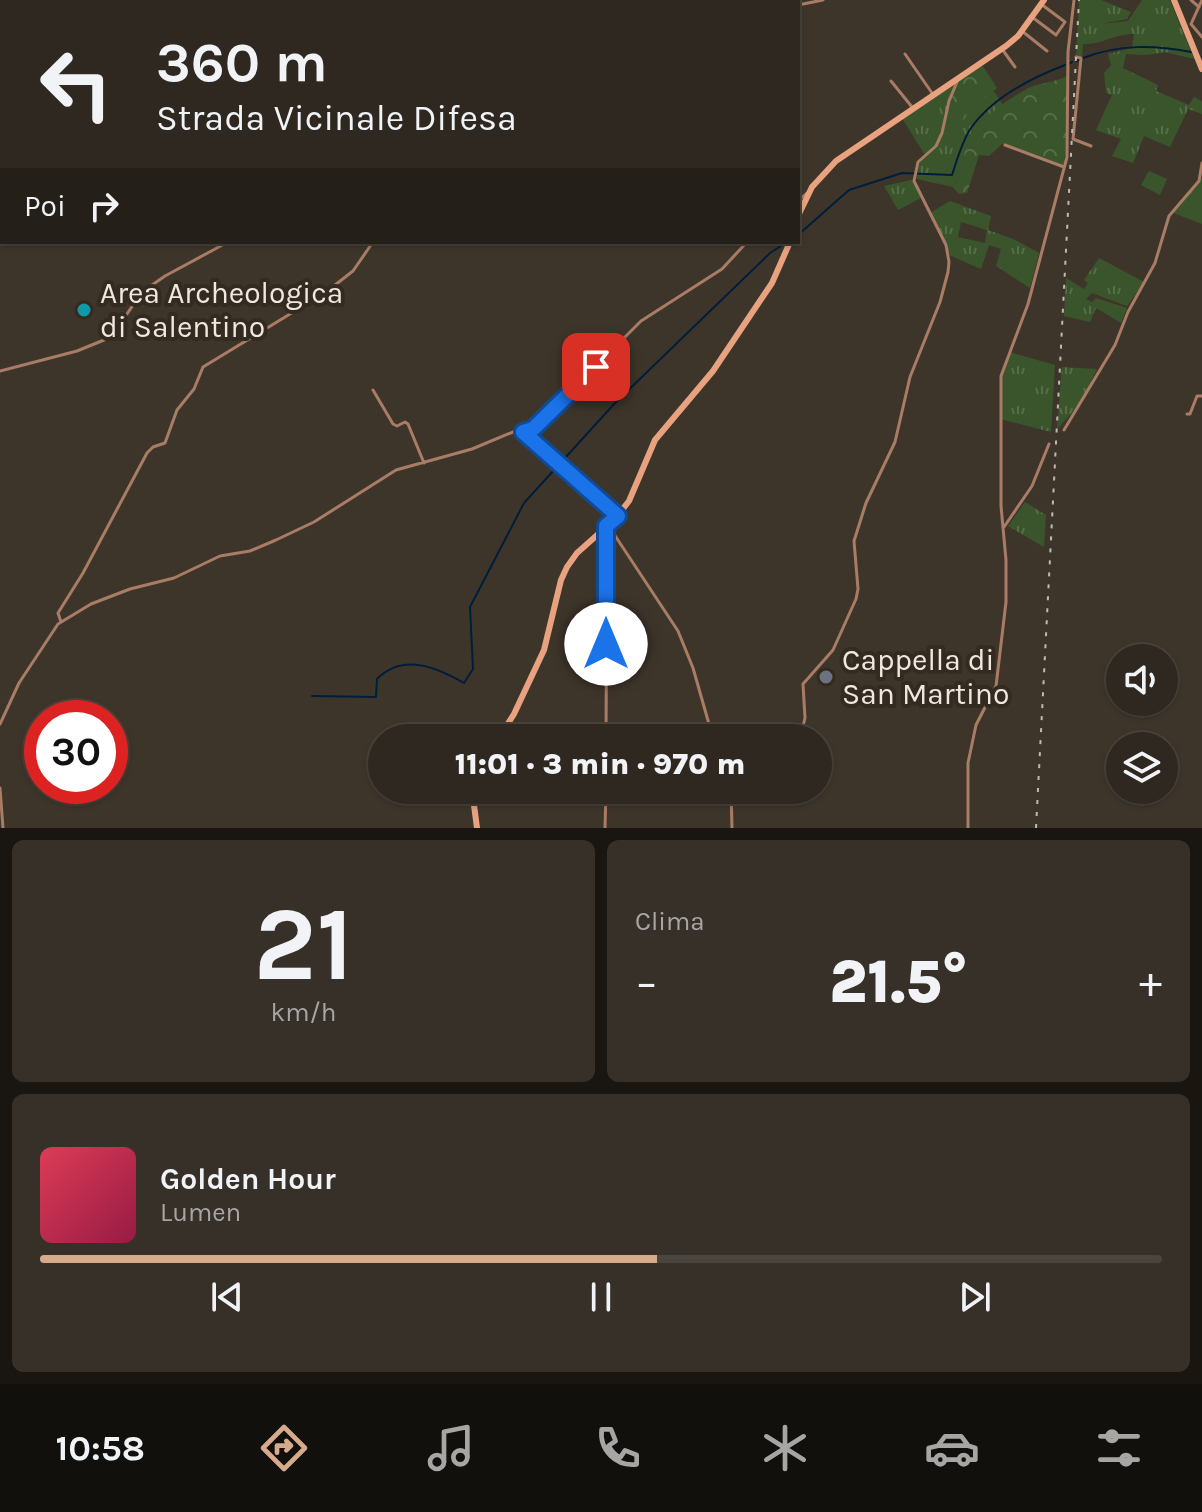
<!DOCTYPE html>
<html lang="it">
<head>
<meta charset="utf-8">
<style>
	body { margin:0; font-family:Karla,sans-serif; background:#363029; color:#f1f3f6; height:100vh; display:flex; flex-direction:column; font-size:30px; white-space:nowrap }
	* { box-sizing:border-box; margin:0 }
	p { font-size:26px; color:#a7a6a5 }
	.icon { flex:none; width:44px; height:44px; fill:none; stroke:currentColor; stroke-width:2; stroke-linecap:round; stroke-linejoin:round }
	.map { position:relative; height:828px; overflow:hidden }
	.panel { display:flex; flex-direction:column; gap:12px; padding:12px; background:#191612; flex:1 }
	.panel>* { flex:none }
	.top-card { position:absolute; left:0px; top:0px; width:800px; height:244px; box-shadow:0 2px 6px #0004,0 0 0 2px #49443e; background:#2e2820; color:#f1f3f6; overflow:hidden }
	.controls { position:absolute; left:1106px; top:644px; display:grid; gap:16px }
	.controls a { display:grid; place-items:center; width:72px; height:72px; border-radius:50%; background:#2e2820; box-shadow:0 2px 6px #0004,0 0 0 2px #49443e; font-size:40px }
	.speed { position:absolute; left:24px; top:700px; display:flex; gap:16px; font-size:40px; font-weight:700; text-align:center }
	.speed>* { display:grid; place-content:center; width:104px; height:104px; border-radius:50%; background:#2e2820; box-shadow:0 2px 6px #0004,0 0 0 2px #49443e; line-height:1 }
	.speed .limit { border:12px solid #d22; background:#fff; color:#111 }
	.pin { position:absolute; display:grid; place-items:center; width:68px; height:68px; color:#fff; margin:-34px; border-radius:16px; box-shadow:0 4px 12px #0006 }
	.me { position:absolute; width:88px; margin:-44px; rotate:0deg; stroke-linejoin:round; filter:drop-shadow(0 0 6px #0008) }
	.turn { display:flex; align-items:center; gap:28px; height:168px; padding:0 24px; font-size:36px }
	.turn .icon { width:104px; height:104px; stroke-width:2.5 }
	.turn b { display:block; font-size:56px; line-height:68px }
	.then { display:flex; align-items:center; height:76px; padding:0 24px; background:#0003; gap:16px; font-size:30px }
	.big { font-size:60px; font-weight:800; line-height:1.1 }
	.panel .tile { flex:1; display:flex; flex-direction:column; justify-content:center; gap:12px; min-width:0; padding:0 28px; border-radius:12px; background:#363029 }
	.panel .dial { align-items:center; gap:0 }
	.dial b { font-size:104px; line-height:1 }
	.song { display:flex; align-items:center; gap:24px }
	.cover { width:96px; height:96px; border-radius:12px; background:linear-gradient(135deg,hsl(350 70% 55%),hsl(340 70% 35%)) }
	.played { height:8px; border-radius:4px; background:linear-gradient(90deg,#d6ab8b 55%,#49443e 55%) }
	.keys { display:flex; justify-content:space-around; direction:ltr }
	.heat { display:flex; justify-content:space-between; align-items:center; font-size:44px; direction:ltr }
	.panel .tiles { flex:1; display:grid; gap:12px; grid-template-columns:1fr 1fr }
	.tile:last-child { grid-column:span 2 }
	.trip { position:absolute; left:368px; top:724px; width:464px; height:80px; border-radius:40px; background:#2e2820; box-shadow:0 2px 6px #0004,0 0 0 2px #49443e; font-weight:800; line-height:80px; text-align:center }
	.menu { display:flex; height:128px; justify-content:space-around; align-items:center; background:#12100d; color:#a7a6a5 }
	.menu .icon { width:56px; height:56px }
	.menu .active { color:#d6ab8b }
	.menu b { font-size:36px; color:#f1f3f6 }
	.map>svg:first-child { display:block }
</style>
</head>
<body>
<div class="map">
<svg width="1202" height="828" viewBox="0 0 1202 828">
	<defs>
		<pattern id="grass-tufts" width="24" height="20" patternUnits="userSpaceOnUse" patternTransform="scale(2)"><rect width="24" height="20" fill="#3a552b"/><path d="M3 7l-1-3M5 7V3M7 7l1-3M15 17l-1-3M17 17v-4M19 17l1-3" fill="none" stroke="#576d49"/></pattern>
		<pattern id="forest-crowns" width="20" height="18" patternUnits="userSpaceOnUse" patternTransform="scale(2)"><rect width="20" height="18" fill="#3a552b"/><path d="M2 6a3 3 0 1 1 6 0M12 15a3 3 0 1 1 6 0" fill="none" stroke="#576d49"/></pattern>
	</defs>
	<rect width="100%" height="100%" fill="#3e352a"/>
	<!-- grass -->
	<path fill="url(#grass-tufts)" fill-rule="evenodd" d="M1079,0H1101L1131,12L1127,19L1100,24L1128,21L1142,0H1170L1194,59L1165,52L1147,55L1126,54L1123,68L1158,85L1156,91L1189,105L1194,97L1202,101V114L1188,109L1170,147L1144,136L1133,163L1112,156L1121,139L1096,130L1112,95L1106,93L1104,73L1111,65L1108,54L1132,48L1134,34C1116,33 1101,45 1083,44L1082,56L1076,57Z
		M956,81L958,131L969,110L993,90L1003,105L970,135L961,175L953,187L917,179L920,160L925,155L902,118Z
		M1149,171L1167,179L1160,195L1141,185Z
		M1200,177L1202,178V224L1171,212Z
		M915,179L921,198L898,210L884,186Z
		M950,201L991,216L988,230L1013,239L1039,253L1030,288L996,266L1001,249L989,245L981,269L949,255L930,213ZM961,222L987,230L985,243L958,237Z
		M1099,258L1144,282L1127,306L1092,293L1086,299L1092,302L1096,298L1127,308L1121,323L1096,308L1090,322L1064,316L1066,278L1084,289L1088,283L1084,280Z
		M1009,352L1055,365L1051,432L1000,419L1002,372Z
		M1062,367L1097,369L1081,403L1057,429Z
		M1025,502L1046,515L1044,547L1008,526Z"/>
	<!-- forest -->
	<path fill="url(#forest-crowns)" d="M0,0H120L122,2H2V66Z
		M981,63L997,88L969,110L958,132L944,127L956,81Z
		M1067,76L1066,151L1063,166L1002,144L989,156L979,155L967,193L959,194L953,187C967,172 961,150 971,134C980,119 1015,94 1031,87C1043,82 1053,83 1067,76Z"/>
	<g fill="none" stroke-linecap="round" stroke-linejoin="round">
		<!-- stream -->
		<path stroke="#001e3b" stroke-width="2" d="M1083,58C1119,44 1154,45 1191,52
			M1076,61L1079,60
			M1070,63L1072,62
			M798,235L849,190L902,173L952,175C957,160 962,141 971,128C993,97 1031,78 1065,65
			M312,696L376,697L377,679C403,653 436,667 464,683L473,669L470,607L524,503L615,403L770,253L787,242"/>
		<!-- street -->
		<path stroke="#a97c66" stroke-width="3" d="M199,0H202
			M276,0L278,2
			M1191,0L1199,7
			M1202,0L1191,24L1202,37
			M376,2L378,0
			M738,2H755
			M798,5L823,0
			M1032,17L1056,35L1065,22L1041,4
			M1022,31L1047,51
			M1002,49L1015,67
			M905,54L932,93
			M1076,57L1081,58L1073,139L1091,146
			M891,81L912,107
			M0,142L2,141
			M1005,145L1064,167
			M798,201L807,193
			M0,371L77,351L104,340L116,330L142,292L165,276L228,242
			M373,390L393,424L397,426L405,422L408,424L424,463
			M1187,414H1190L1197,396H1202
			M1064,430L1115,345L1128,312L1155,263L1169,216L1199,181L1202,163
			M525,434L618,516
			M608,525L678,631L693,668L713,738
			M1004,527L1032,486L1049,444
			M61,622L58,613L83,573L147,453L153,447L165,443L177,410L194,389L203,367L326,292L353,271L373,242
			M0,724L19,683L58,624L91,604L130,589L174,578L220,556L250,551L276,540L314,522L396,470L472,449L513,432L531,431L641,321L722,269L747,242
			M606,738L607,530
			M800,738L805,718L803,684L833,650L856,599L858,589L854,541L866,503L895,442L910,377L940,302L948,272L949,262L946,245L914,181L918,162L936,146L942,133L949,101L957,82
			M0,788L3,828
			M731,790L732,828
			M605,828L606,790
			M968,828V763L976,725L996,686L1006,602V560L1001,506V376L1028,304L1067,157L1068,52L1074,0"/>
		<!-- secondary -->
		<path stroke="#e9a27f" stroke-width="6" d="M1174,0L1202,69
			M798,216L812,187L836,161L1006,46L1018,36L1044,0
			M499,738L514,714L544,650L561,580L567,567L577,553L614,520L629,501L655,440L713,371L772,283L790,242
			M472,790L477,828"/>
		<!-- rail -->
		<path stroke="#c1bab2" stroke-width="2" stroke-dasharray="4 8" stroke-linecap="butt" d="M1036,828L1079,0"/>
	</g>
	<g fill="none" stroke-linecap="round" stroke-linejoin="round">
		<!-- route casing -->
		<g stroke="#114b97" stroke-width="20">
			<path id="route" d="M596,367L533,429L523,432L618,516L606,526V644"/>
		</g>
		<!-- route -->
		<use href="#route" stroke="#1a73e8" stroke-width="14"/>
	</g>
	<!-- markers -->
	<circle fill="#0f9aa8" stroke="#342b20" stroke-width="3" cx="84" cy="310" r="8"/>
	<circle fill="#6b7280" stroke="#342b20" stroke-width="3" cx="826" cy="677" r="8"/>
	<g text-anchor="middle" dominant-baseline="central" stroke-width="8" stroke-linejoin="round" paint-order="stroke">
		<!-- poi labels -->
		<g font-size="30" fill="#eee8e1" stroke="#342b20" text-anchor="start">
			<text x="100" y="293">Area Archeologica<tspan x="100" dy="34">di Salentino</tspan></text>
			<text x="842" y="660">Cappella di<tspan x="842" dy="34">San Martino</tspan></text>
		</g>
	</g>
</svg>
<div class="controls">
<a><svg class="icon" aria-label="sound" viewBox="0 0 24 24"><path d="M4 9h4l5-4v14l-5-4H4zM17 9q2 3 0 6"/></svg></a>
<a><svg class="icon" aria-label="layers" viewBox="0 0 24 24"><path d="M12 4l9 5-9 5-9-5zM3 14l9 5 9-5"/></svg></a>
</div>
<div class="speed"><div class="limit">30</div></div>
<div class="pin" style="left:596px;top:367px;background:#d93025"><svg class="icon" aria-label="arrive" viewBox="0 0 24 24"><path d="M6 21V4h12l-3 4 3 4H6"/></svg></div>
<svg class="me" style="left:606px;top:644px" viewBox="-20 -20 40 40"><circle r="19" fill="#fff"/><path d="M0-13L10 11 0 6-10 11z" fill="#1a73e8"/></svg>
<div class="trip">11:01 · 3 min · 970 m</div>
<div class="top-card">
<div class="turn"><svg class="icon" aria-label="left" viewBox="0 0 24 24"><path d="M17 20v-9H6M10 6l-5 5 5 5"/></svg><div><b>360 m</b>Strada Vicinale Difesa</div></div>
<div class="then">Poi<svg class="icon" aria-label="right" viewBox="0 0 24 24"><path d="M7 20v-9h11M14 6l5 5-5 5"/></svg></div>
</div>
</div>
<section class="panel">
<div class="tiles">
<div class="tile dial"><b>21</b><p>km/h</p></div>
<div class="tile"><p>Clima</p>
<div class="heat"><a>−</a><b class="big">21.5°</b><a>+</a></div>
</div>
<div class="tile">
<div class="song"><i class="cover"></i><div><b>Golden Hour</b><p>Lumen</p></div></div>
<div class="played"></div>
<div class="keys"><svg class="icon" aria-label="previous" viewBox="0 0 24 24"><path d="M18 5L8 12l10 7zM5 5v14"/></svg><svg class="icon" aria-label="pause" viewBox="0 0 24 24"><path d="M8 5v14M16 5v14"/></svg><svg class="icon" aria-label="next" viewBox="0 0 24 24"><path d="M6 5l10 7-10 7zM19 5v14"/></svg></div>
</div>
</div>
</section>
<nav class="menu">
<b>10:58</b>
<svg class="icon active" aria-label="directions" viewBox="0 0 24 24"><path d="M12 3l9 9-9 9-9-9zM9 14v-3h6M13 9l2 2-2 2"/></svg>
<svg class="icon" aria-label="music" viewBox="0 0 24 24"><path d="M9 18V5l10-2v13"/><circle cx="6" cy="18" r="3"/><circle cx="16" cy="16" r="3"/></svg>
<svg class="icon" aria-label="phone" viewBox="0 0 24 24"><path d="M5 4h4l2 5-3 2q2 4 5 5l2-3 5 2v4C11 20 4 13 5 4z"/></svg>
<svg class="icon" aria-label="climate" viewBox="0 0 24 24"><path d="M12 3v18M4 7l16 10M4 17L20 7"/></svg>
<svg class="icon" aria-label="car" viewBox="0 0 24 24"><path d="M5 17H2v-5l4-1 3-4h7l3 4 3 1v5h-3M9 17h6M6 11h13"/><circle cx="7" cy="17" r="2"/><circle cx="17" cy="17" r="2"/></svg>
<svg class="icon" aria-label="filters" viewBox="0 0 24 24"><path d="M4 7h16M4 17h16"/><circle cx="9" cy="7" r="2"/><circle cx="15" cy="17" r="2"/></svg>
</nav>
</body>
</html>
